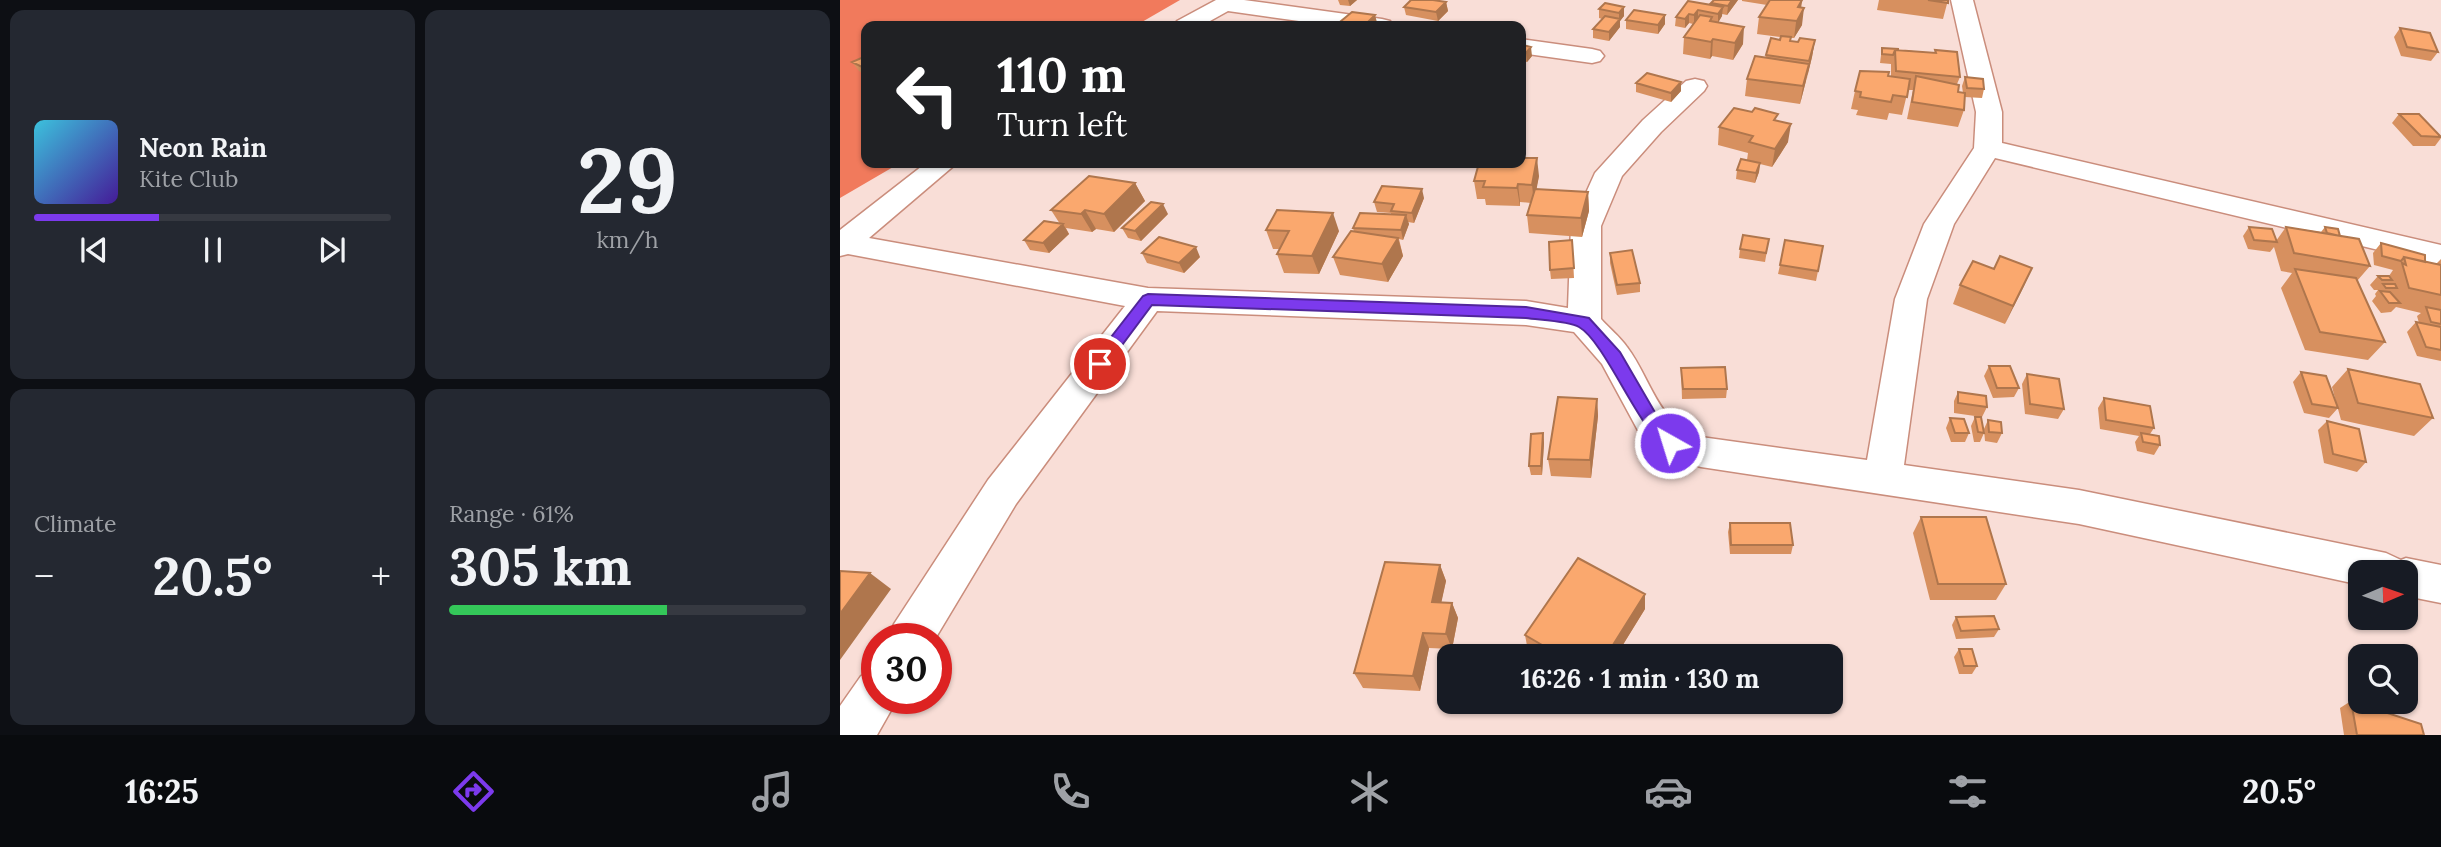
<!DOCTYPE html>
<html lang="en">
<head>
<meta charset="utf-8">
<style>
	body { margin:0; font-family:Lora,serif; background:#242831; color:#f1f3f6; height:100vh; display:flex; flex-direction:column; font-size:26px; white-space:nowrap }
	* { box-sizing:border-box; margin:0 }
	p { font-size:23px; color:#9ea1a6 }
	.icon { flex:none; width:38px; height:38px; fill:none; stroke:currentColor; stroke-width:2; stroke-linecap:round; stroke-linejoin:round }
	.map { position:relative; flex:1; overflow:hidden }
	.sheet { display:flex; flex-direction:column; gap:10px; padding:10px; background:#0d0f14; width:840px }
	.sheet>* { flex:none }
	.guide { position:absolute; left:21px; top:21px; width:665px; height:147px; border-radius:14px; box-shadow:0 2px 5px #0004; background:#202124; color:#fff; overflow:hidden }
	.needle { width:46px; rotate:88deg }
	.tools { position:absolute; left:1508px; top:560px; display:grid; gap:14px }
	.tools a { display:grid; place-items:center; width:70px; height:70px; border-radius:14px; background:#171b24; box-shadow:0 2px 5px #0004; font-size:35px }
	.speed { position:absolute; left:21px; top:623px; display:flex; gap:14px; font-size:35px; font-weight:700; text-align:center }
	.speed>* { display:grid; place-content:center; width:91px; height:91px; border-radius:50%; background:#171b24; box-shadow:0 2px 5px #0004; line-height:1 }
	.speed .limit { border:10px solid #d22; background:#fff; color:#111 }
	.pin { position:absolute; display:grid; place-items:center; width:60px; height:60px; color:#fff; margin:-30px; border:4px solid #fff; border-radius:50%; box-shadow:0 2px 7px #0007 }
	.me { position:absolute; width:77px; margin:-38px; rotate:321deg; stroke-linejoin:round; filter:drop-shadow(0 0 5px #0008) }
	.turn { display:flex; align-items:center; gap:24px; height:147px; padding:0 21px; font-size:32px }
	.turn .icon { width:91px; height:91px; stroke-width:2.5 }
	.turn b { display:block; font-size:49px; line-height:60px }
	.big { font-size:52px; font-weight:800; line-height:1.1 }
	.sheet .widget { flex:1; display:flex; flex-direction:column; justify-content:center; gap:10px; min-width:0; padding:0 24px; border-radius:14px; background:#242831 }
	.sheet .dial { align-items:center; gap:0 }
	.dial b { font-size:91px; line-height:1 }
	.song { display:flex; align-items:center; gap:21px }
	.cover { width:84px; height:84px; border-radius:10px; background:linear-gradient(135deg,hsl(190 70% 55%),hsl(260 70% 35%)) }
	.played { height:7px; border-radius:4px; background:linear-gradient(90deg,#7c3aed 35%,#363941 35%) }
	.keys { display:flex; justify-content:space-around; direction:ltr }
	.heat { display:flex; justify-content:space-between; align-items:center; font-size:38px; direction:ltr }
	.charge { height:10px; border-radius:5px; background:linear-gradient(90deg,#34c759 61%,#363941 0) }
	.sheet .tiles { flex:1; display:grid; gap:10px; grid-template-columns:repeat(2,1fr) }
	.trip { position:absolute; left:597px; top:644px; width:406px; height:70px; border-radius:14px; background:#171b24; box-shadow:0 2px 5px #0004; font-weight:800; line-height:70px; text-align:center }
	.tab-bar { display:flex; height:112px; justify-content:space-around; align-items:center; background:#090b0e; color:#9ea1a6 }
	.tab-bar .icon { width:49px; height:49px }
	.tab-bar .selected { color:#7c3aed }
	.tab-bar b { font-size:32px; color:#f1f3f6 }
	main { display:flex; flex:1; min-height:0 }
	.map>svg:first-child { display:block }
</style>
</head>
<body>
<main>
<section class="sheet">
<div class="tiles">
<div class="widget">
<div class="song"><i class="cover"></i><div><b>Neon Rain</b><p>Kite Club</p></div></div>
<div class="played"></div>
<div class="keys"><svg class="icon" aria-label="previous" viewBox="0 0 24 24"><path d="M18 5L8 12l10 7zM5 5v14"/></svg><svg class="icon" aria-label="pause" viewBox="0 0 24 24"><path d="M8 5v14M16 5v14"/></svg><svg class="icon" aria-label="next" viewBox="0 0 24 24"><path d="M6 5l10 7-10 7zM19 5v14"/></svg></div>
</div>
<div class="widget dial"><b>29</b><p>km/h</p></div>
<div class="widget"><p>Climate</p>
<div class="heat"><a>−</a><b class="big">20.5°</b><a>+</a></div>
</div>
<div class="widget"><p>Range · 61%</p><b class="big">305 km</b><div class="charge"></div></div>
</div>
</section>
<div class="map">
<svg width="1601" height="735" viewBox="0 0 1601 735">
	<rect width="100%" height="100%" fill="#f9ded7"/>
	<!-- forest -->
	<path fill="#f17a5c" d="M0,0H340L295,26H26V163H60L0,198Z"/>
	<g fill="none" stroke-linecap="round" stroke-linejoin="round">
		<!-- minor casing -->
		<g stroke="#ca8d7c" stroke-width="3">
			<path id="minor" d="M376,0H404L542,19L550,21L553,26H495L388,11L361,26H334L337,21Z
				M1111,0H1133L1162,112V143L1601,245V265L1155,158L1114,224L1087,299L1064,465L1239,490L1546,553L1561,560L1566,558L1601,565V603L1566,596V572H1521V585L1239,524L861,467L817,454L801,436L762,364L734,332L686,325L317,311L176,504L95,639H48L54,624L148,480L285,306L8,254L0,256V230L86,163H117L29,238L308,288L686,301L728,308L731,226L755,173L803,120L846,81L855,79L864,81L867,86L864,91L821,132L782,176L761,226V319C769,328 780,337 787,347C812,380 817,424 861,437L1027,460L1055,299L1084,224L1134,148L1136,112Z
				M681,39L752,49L760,51L764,56L760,61L752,63L681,53Z
				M37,669V698H58L37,735H0V706L21,676Z"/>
		</g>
		<!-- minor -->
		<use href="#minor" fill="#fff" fill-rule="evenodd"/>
	</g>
	<!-- wall -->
	<path fill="#d7905f" d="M498,0H517L510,6L500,5Z
		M898,0L887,15L882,14V16L878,22L903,44L893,60L872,56L870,59L843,54L844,37L853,24L849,23L845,28L835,26L836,17L871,5V3Z
		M902,0H962L961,7L962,25L954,38H951V41L958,42L975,40L972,57L960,104L905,96L907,79L925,58L926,55L940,40L941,37L917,34L919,17L927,5L902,1Z
		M1039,0H1108L1103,19L1037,10Z
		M606,2L608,11L598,21L566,15L564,7Z
		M784,7V16L780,21V27L769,41L753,38V29L762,19L759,18V9Z
		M825,15V24L818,34L786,29V20Z
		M1560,28L1598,52L1591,61L1561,56L1554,37Z
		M681,47L692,56L687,62L681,61Z
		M1042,48L1095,53V50L1120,77L1117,84L1118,92L1123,93L1122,86L1125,77L1144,89L1142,98L1125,97L1124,110L1118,127L1067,119L1073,90H1068L1062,115L1049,113L1047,120L1016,115L1018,110L1011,109L1015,91L1048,76L1051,77V64L1040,63Z
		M26,56V75L19,71L12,62Z
		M796,83L841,91L831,102L796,92Z
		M1559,114L1601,137V138L1595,146H1573L1552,123Z
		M937,121L948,142L932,167L920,164L919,172L915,183L896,179L897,170L907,160L908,153L878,145L879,127Z
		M699,176L696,189L748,192L749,211L742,237L689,233L687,215L691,203L680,202V206L646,205L645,199H637L634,181Z
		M295,183L305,201L274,232L256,229L252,232L226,228L229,234L209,253L190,250L184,240L220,224L211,210Z
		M584,198L574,223L568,222L569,224L563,240L559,239L563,256L548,282L500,275L493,257L514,232L513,228L551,214V213L537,212L534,202Z
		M328,214L301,241L288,238L282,228Z
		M1409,227L1436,241L1446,227L1481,232L1485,227L1500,236L1530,266L1517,281L1545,342L1528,360L1465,350L1441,288L1452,273L1441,271L1434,247L1430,252L1408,249L1403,236Z
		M426,230L499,231L479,274L444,273L437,254L440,249H433Z
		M929,239L925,262L899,258L900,249Z
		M732,240L734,278L711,279L710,270Z
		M1541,243L1585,262L1596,264L1601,259V361L1577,356L1567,332L1576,322L1579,323L1577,316L1581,313L1556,307L1551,312L1541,313L1532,301L1536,296L1535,294L1538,290H1534L1530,285L1538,276H1549L1553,270L1534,265L1533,253Z
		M983,246L976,281L938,274L940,265Z
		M302,253L360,257L344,273L307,263Z
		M770,253L800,283V292L777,295L770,263Z
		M1192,268L1165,324L1113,304L1120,285Z
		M1149,366L1179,388L1174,397L1153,398L1144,376Z
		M841,368L887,389L886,398L842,399Z
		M1508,369L1593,418L1574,436L1501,420L1492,387Z
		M1461,372L1498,408L1489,418L1464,413L1453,382Z
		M1187,374L1224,409L1218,419L1185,414L1182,384Z
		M1118,392L1147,407L1142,417L1114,413V401Z
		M1264,398L1314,428L1310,434L1320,445L1314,455L1297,451L1295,442L1299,436L1260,429L1258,408Z
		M757,399L758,416L751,478L711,476L708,459Z
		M1135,417L1144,433L1140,442H1134L1131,426Z
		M1110,418L1129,433L1125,442H1111L1106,428Z
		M1148,420L1162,433L1157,443L1145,441L1144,429Z
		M1487,421L1526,462L1517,472L1484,463L1478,430Z
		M703,433L704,443L702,475H691L689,466Z
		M1081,517L1166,584L1156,600H1090L1073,533Z
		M890,523L953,545L951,554H890L888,532Z
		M600,565L606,581L601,602L612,603L618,618L612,649L589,648L580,691L523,688L514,673Z
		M805,609L776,656H698L688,651L685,635Z
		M1116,617L1159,629L1154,637L1116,639L1112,625Z
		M1119,649L1137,666L1132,674H1119L1114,657Z
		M1511,701L1584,735H1504L1500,708Z"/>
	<!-- shaded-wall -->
	<path fill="#af764d" d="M508,0H517L510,6Z
		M892,0H898L887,15L888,6Z
		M962,0L960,16L964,8L962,25L954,38L958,7Z
		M606,2L608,11L598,21L596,12Z
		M784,7V16L780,21V27L769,41V32L779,20V13Z
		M883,7L882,16L878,23V14Z
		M858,10V19L854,24V15Z
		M849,14V23L845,28V19Z
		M535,15L538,26H524Z
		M825,15V24L818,34V25Z
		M904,27L903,44L893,60L895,43Z
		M873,39L872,56L870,59L871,42Z
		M975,40L972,57L967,78L969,61Z
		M691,47L692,56L687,62L686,53Z
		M969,64L966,81L960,104L963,86Z
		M841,82V91L831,102V93Z
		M951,124L948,142L932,167L935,149Z
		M697,158L699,176L694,203L692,185Z
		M920,163L919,172L915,183L916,173Z
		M295,183L305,201L274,232L264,214Z
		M678,184L680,202V206L677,188Z
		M582,189L584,198L574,223L572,213Z
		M748,192L749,211L742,237L741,218Z
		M323,204L328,214L301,241L295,231Z
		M245,210L256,229L252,232L241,214Z
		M493,213L499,231L479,274L472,256Z
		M566,215L569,224L563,240L561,230Z
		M223,224L229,234L209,253L203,243Z
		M558,238L563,256L548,282L542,264Z
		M356,247L360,257L344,273L339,263Z
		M1192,268L1184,286L1165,324L1173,306Z
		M757,399L758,416L751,478L750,460Z
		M703,433L704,443L702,475L701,466Z
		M600,565L606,581L598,618L592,602Z
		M30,573L51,589L0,660V614Z
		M805,594V609L776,656H766Z
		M612,603L618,618L612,649L606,634Z
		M583,633L589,648L580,691L573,676Z"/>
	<!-- building -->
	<path fill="#faa86e" stroke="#af764d" stroke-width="2" d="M571,0H593L606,2L596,12L564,7Z
		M874,0H892L888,6L871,3Z
		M930,0H962L958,7L964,8L957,21L919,17Z
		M1088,0H1108V3Z
		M848,1L883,7L878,14L858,10L854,15L849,14L845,19L836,17Z
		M765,3L784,7L779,13L759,9Z
		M794,10L825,15L818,25L786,20Z
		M512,12L535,15L524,26H495Z
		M860,15L872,17L870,21L904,27L895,43L873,39L871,42L844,37Z
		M765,16L780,19L769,32L753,29Z
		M552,23L569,26H548Z
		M1560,28L1590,33L1598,52L1567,47Z
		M941,36L951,37L950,41L958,42L960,38L975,40L969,61L926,55L931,38L940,40Z
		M683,45L691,47L686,53L681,52V47Z
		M1042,48L1058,49V50H1055L1053,55L1042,54Z
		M1055,50L1096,53L1095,50L1117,52L1120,77L1056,71Z
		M26,56V69L12,62Z
		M915,56L969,64L963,86L907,79Z
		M1020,71L1049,72L1048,76L1070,79L1067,97L1053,95L1051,102L1020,97L1021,92L1015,91Z
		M807,73L841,82L831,93L796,83Z
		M1076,76L1119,85L1118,92L1125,93L1124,110L1072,102Z
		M1125,77L1143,79L1144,89L1127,88Z
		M894,108L912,112L915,108L938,114L934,120L951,124L935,149L909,142L913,136L879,127Z
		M1559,114H1579L1601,137L1581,136Z
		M681,158H697L692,185L678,184L677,188L643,187L645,181H634L639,163H681Z
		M901,159L920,163L916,173L897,170Z
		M249,176L295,183L264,214L245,210L241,214L211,210Z
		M542,186L582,189L572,213L551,211L554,204L534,202Z
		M695,189L748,192L741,218L687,215Z
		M311,202L323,204L295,231L282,228Z
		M437,210L493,213L472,256L437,254L449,231L426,230Z
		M520,213L566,215L561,230L513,228Z
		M204,221L223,224L203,243L184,240Z
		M1409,227L1432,229L1437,242L1414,240Z
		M1446,227L1519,239L1530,266L1454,253Z
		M1485,227L1498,229L1500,236L1487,233Z
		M511,231L558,238L542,264L493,257Z
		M903,235L929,239L926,253L900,249Z
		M319,237L356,247L339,263L302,253Z
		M732,240L734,268L710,270L709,242Z
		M945,240L983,246L978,271L940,265Z
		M1541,243L1585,255V262L1564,257L1561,261L1542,256Z
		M792,250L800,283L777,285L770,253Z
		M1160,256L1192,268L1173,306L1120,285L1133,261L1154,269Z
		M1564,257L1601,265V295L1569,288L1562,263L1566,265Z
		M1455,269L1516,278L1545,342L1480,332Z
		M1538,276H1549L1552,280H1542Z
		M1543,284H1555L1557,288H1546Z
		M1540,291L1550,292L1560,303H1549Z
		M1586,307L1601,310V324L1591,322Z
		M1576,322L1601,327V350L1586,347Z
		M1149,366H1170L1179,388H1157Z
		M885,367L887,389H843L841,368Z
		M1508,369L1580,384L1593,418L1518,403Z
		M1461,372L1486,376L1498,408L1472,404Z
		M1187,374L1219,379L1224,409L1190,404Z
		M1118,392L1146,396L1147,407L1118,403Z
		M718,397L757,399L750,460L708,459Z
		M1264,398L1310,406L1314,428L1266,420Z
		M1135,417H1141L1144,433L1138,432Z
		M1110,418L1124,419L1129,433H1115Z
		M1148,420L1161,422L1162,433L1149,432Z
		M1487,421L1519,429L1526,462L1493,454Z
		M703,433L701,466H689L691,434Z
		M1301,433L1319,436L1320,445L1303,442Z
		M1081,517H1146L1166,584H1098Z
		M890,523H950L953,545H891Z
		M738,558L805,594L766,656H721L685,635Z
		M545,562L600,565L592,602L612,603L606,634L583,633L573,676L514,673Z
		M0,571L30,573L0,614Z
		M1154,616L1159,629L1121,631L1116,617Z
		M1119,649H1132L1137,666H1124Z
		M1511,701L1581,724L1584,735H1517Z"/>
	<!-- route -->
	<path fill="#7c3aed" stroke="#51269a" stroke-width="2" d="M308,294L686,307L744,317L749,318L780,352L820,421L839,443L836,448C809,457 769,344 739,327C729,321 699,320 686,318L312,305L265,368H254L252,364L254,359L303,296Z"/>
</svg>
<div class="tools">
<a><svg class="needle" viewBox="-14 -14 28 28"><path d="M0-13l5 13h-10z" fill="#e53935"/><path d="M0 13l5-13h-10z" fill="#9ea1a6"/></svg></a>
<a><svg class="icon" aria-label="search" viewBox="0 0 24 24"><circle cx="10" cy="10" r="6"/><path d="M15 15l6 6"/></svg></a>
</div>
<div class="speed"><div class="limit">30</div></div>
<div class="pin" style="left:260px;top:364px;background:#d93025"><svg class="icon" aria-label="arrive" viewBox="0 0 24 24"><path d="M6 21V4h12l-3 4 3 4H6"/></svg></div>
<svg class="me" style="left:830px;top:443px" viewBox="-20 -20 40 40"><circle r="17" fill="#7c3aed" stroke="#fff" stroke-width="3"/><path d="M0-11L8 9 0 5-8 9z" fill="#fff"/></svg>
<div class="trip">16:26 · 1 min · 130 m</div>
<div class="guide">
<div class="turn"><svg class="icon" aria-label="left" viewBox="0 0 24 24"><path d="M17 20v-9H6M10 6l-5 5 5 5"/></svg><div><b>110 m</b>Turn left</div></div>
</div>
</div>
</main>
<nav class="tab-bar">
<b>16:25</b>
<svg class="icon selected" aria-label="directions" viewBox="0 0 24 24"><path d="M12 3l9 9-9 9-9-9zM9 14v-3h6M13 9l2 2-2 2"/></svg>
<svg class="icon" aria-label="music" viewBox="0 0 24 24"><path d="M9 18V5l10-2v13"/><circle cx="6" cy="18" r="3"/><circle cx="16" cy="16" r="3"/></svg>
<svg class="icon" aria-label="phone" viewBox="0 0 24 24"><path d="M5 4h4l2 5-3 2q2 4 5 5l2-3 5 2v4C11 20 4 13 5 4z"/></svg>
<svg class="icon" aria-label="climate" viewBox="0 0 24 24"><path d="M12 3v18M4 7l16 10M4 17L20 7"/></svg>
<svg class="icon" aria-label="car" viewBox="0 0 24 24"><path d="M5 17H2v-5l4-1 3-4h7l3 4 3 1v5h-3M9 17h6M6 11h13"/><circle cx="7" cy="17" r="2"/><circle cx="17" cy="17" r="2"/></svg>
<svg class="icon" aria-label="filters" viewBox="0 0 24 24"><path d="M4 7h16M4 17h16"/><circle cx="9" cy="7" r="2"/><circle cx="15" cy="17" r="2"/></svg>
<b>20.5°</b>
</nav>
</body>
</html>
